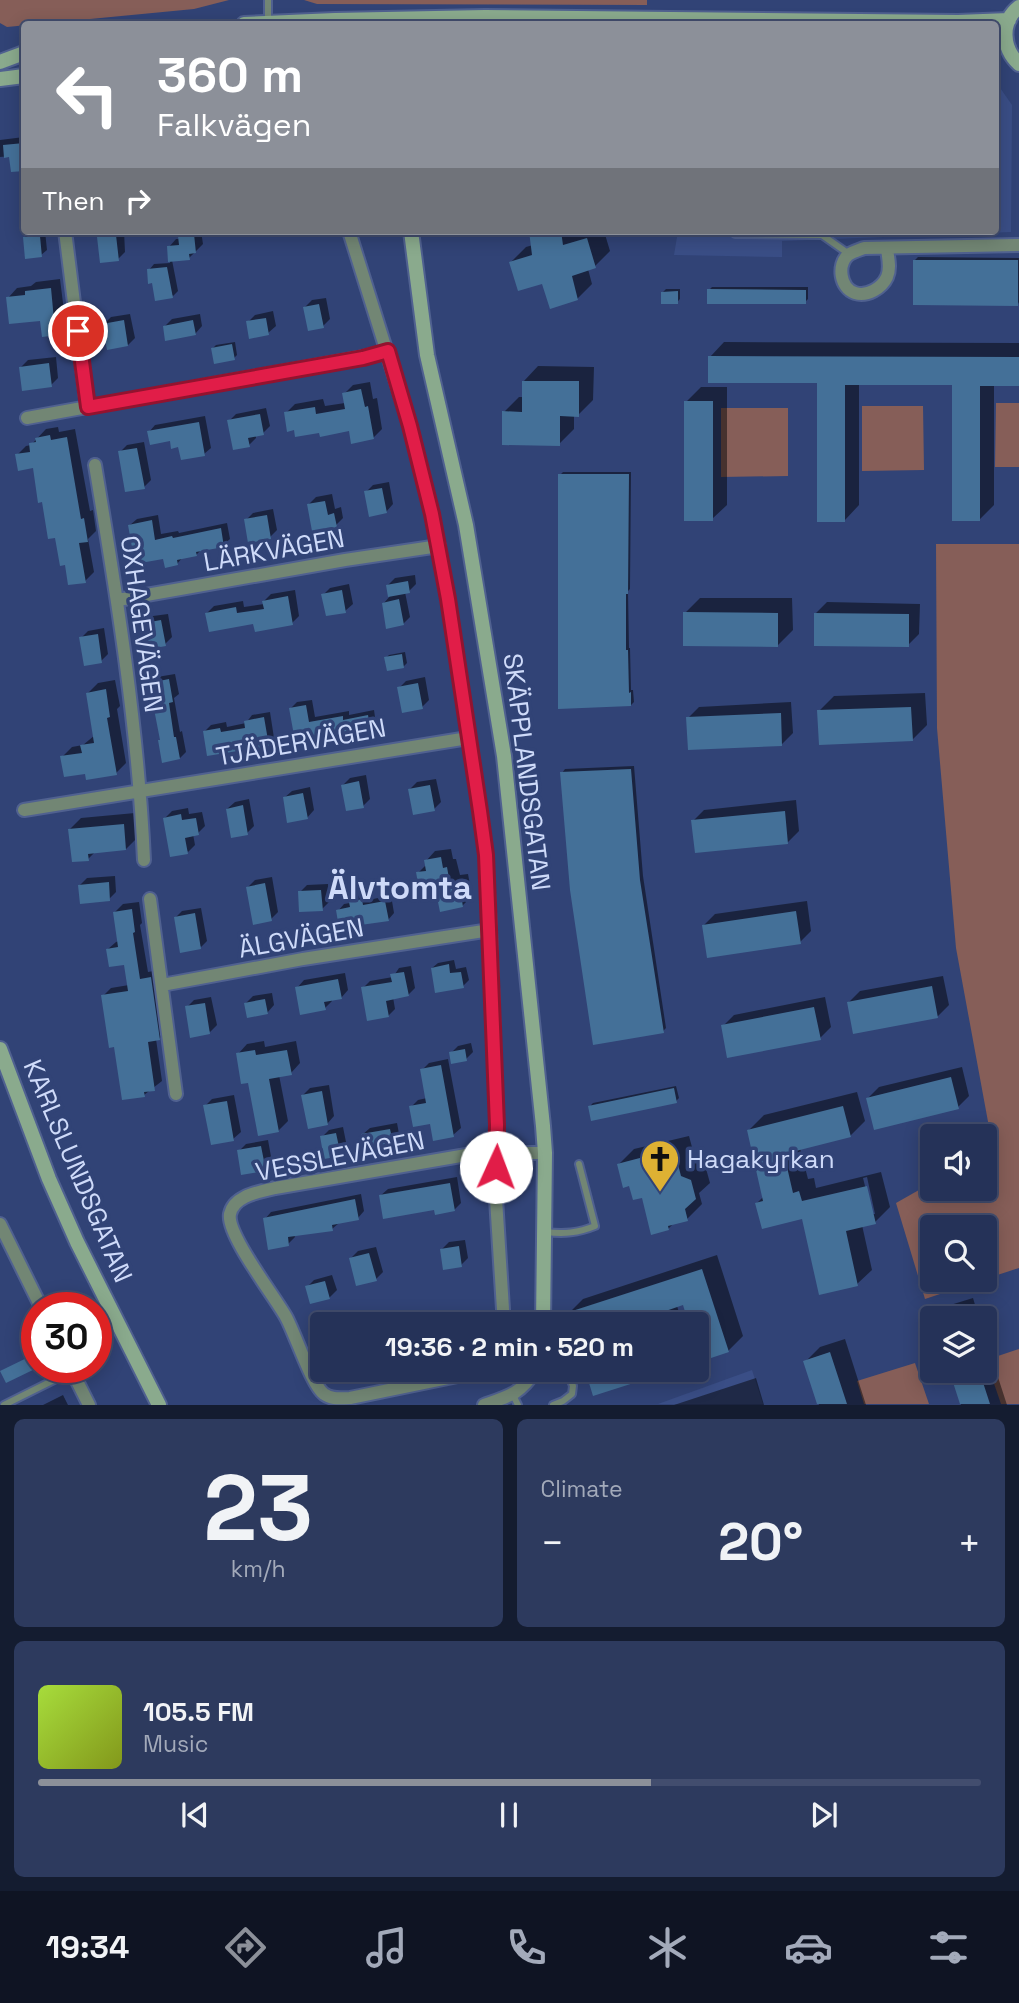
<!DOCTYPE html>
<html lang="en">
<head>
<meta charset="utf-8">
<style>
	body { margin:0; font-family:"Space Grotesk",sans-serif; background:#2d3a5e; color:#f1f3f6; height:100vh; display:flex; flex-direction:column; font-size:26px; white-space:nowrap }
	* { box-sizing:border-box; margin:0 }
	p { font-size:23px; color:#a3aaba }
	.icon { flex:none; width:38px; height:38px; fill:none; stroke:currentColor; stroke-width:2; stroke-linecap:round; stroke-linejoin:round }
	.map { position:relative; height:1405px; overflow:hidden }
	.details { display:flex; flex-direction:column; gap:14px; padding:14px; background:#141c30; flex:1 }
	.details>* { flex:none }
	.hud { position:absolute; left:21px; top:21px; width:978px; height:214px; border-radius:7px; box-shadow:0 4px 18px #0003,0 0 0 2px #424d6e; background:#8c9099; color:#fff; overflow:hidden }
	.fabs { position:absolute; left:920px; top:1124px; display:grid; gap:14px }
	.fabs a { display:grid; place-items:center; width:77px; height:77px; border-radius:7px; background:#253258; box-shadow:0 4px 18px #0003,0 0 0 2px #424d6e; font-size:35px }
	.speed { position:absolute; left:21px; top:1292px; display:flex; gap:14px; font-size:35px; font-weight:700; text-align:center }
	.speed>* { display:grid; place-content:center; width:91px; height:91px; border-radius:50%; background:#253258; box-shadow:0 4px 18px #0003,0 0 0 2px #424d6e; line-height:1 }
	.speed .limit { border:10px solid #d22; background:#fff; color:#111 }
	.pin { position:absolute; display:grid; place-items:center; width:60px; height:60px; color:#fff; margin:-30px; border:4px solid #fff; border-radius:50%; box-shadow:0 2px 7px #0007 }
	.me { position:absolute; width:77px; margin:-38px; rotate:2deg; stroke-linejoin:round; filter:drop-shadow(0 0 5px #0008) }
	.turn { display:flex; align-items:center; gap:24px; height:147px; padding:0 21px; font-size:32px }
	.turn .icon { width:91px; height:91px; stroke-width:2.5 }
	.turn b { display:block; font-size:49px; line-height:60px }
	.then { display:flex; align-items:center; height:66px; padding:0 21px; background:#0003; gap:14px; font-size:26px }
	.big { font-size:52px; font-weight:800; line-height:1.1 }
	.details .card { flex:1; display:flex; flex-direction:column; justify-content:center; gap:10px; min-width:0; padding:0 24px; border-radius:10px; background:#2d3a5e }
	.details .dial { align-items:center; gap:0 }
	.dial b { font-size:91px; line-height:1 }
	.song { display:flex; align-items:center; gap:21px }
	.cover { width:84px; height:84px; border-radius:10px; background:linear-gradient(135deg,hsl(80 70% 55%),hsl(70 70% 35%)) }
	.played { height:7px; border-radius:4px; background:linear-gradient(90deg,#8c9099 65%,#424d6e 65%) }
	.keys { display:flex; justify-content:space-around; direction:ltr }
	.heat { display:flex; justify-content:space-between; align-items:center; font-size:38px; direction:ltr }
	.details .tiles { flex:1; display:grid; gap:14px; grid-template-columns:1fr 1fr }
	.card:last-child { grid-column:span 2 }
	.trip { position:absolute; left:310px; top:1312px; width:399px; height:70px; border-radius:7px; background:#253258; box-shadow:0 4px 18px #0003,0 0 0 2px #424d6e; font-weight:800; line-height:70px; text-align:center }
	.tabs { display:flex; height:112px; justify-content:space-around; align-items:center; background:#0f1423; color:#a3aaba }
	.tabs .icon { width:49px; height:49px }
	.tabs .active { color:#8c9099 }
	.tabs b { font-size:32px; color:#f1f3f6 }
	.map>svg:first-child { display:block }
</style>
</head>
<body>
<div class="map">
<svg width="1019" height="1405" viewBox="0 0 1019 1405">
	<rect width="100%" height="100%" fill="#314376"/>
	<!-- built -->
	<path fill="#3a4e86" d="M996,82L1012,105L1011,232L782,241V257L674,255L678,231H996Z
		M752,1370L763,1404H658Z"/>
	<!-- green -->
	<path fill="#865e58" d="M0,0H229L194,9L7,27L0,23Z
		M304,0H647V5L317,4Z
		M996,403H1019V467H995Z
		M862,406H923L924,470L862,471Z
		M721,408H788V476L721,477Z
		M936,544H1019V1268L985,1279V1227H933V1279H985L925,1299L896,1203L933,1182V1188H985V1147L989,1127L956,948L937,728Z
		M1019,1349V1404H1001L986,1360Z
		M915,1363L929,1404H864L857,1381Z"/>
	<!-- shadow -->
	<path fill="#0007" fill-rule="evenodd" d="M24,137V169L12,170L11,156L0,157V140Z
		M27,231H45L47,250L41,255L24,238L27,235Z
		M106,231H124L125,252L118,259L99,238Z
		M185,231H201L203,244L189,258L172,260L178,291L173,296L149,270L154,264L170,263L169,247L176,239H180V237Z
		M225,231H252L225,235Z
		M531,231H604L610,251L595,266L588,269L592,284L577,299L543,282L511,262L526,247L533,245Z
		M918,257L1019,258V302L1018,304L915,260Z
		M60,279L64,311H66L68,323L58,333L42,319L8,298L17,288L31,286L36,282Z
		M712,287H808V299L805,302L709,290Z
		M666,289H680V299L677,302L663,292Z
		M326,298L330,319L323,326L305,307L312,300Z
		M273,311L276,326L268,333L248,322L255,315Z
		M130,314L135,338L128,345L104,324L111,317Z
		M200,314L202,326L195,334L165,326L172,319Z
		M235,342L237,355L234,358L213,348L216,345Z
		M724,342L1019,343V384H994V505L979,520L953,383H859V505L845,520L819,382L710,357Z
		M56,357L58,378L51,385L21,367L28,360Z
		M538,366L594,367L593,400L578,415H574V429L559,444L504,412L519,397H523L524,381Z
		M370,382L373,399L377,398L382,429L373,438L350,429L321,431L286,413L295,404L323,399L325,406L345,403L344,394L353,385Z
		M701,387H727V505L712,519L686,402Z
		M266,408L270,426L263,433L256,434V438L249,445L229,421L236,414Z
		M205,416L211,448L204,454L180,445L171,439L149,432L155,425Z
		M58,427L59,432L75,429L90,511L93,510L96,531L88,539L94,572L85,581L66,563L43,500L34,466L17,455L26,446L31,445L46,429Z
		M144,442L151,480L144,487L120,452L127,445Z
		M563,472H631L630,589L628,591L629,648H630L631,690H633L634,702L631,705L560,475Z
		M389,482L393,504L386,512L366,492L373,485Z
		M332,494L335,509L341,507L343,518L336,525L309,504L316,497Z
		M273,509L277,530L270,537L246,520L253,513Z
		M158,515L161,534L178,531L179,533L227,523L230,539L223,545L202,549L196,555L183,557L177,564L165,557L130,525L137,519Z
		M415,575L416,584L409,591L405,592L410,617L403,624L384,603L390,596L388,585L395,578Z
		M349,584L353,604L345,611L323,595L330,588Z
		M295,590L299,616L292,623L255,622L207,613L214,606L243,601L244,607L264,604V601L271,594Z
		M700,598H792L793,630L778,645L685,613Z
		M827,602L920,604L919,634L908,645L816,613Z
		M168,614L172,637L165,644L146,623L153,616Z
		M104,628L108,654L101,661L81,638L88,631Z
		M405,652L407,663L404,666L386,658L389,655Z
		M175,674L179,694L174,698L180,732L182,731L186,752L180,758L162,738L151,683L157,677Z
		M425,677L429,700L422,707L399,688L406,681Z
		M115,680L120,706L117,709L126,763L116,773L86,772L62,757L72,747L83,745L95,735L88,693L98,683Z
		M925,693L927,725L912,740L819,711L834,696Z
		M312,700L315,717L349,711V715L374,710L376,724L370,730L297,739L291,708L297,702Z
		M791,702L793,733L782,744L688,718L699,707Z
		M270,712L274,738L268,744L205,731L211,725L226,722L227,727L246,723L252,715Z
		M634,766L643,876L666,1028L663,1031L562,773L565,769Z
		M366,775L370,799L363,806L343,785L350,778Z
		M436,779L441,802L434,809L410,789L417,782Z
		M310,787L314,810L307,818L284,798L292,791Z
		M249,799L254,826L247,833L227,809L235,802Z
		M796,800L799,831L788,842L693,821L704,810Z
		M188,808L189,814L202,812L205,826L198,833L193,834L195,845L188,852L165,818L172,811Z
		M135,813L137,838L126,849L95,852L88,859L70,829L81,818Z
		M451,849L453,859H456L460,875L468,874L472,896L462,906L418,873L426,865V861L435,851Z
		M115,876L116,892L109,899L80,885L87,878Z
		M272,877L278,912L271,919L248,887L255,880Z
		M328,884L329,902L322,909L300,892L307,885Z
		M368,894L369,900L391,895L394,913L388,920L338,911L344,904L350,903L357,896Z
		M807,901L811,931L800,942L704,925L715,914Z
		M139,902L142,923L140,925L148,972L159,970L167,1031L159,1039H156L162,1081L144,1095L116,1045L103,996L111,988L129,985L125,963L108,949L116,942L119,941L115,912L123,904Z
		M201,908L207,941L201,947L176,917L182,911Z
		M454,960L456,969L466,967L469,980L463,986L432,968L438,963Z
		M411,966L415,988L408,995L393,997L395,1009L388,1016L363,988L370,981L393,977L399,968Z
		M345,973L348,990L341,998L332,999V1001L325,1008L297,988L304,980Z
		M943,976L949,1005L938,1016L849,1002L860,991Z
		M272,993L274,1005L267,1013L246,1003L253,996Z
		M211,997L217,1025L210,1032L187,1007L194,1000Z
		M825,997L831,1027L820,1038L723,1026L734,1015Z
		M264,1041L265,1047L296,1041L300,1063L291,1073L279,1075L288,1121L278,1131L238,1054L247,1044Z
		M471,1043L473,1052L466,1059L451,1053L458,1046Z
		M448,1059L461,1128L453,1135L411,1107L418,1100L427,1098L422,1070L429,1063Z
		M962,1067L969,1096L958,1107L868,1098L879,1087Z
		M329,1085L334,1116L327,1124L303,1095L310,1088Z
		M676,1086L679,1098L676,1101L590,1106L593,1103Z
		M857,1092L865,1121L850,1136L800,1148L808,1179L814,1178L816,1188L881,1172L890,1207L875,1222L862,1225L872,1270L857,1284L804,1217L757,1203L764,1196L749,1130L764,1115ZM867,1177L875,1214H872L863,1178Z
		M234,1095L241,1132L233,1139L205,1106L212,1099Z
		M397,1123L400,1139L393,1146L362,1135L370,1128Z
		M343,1127L347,1147L340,1154L322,1137L329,1130Z
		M689,1136L696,1162L705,1165L710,1183L699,1193L702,1204L687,1219L674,1223L668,1229L643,1196L631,1184L619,1164L634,1149Z
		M268,1140L272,1162L265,1169L239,1151L246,1144Z
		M457,1177L461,1203L454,1210L380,1196L388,1189Z
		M361,1194L364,1211L358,1218L339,1223L332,1229L294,1234L295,1237L288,1244L265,1219L271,1212Z
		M465,1240L468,1258L461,1265L442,1249L449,1242Z
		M376,1247L383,1272L376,1279L351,1258L358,1251Z
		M717,1255L743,1336L728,1351L696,1325L684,1303L677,1306L683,1325H627L568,1314L583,1299Z
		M332,1275L337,1290L329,1298L307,1287L314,1280Z
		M973,1298L979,1318H936L947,1306ZM967,1306L968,1309L948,1316V1312Z
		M471,1312L472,1325H448V1320L455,1313Z
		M373,1317L375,1325H354L360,1319Z
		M985,1337L1007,1405H961L950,1370H985Z
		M845,1339L866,1405H819L805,1362L820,1347Z
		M756,1378L764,1405H674Z
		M63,1395L68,1405H43Z"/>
	<!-- building -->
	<path fill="#447098" d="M24,143V171L11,172L9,157L4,158L3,145Z
		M529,231H561L563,245L587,238L596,268L572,276L578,300L550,309L542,284L518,291L509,262L532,255Z
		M194,234L196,253L189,254L190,260L168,262L167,246L179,245L178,236Z
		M116,235L119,261L100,263L97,237Z
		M40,236L42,257L25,259L23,237Z
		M913,260H1018V306L913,305Z
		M167,267L173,298L155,301L152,283L148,284L147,269Z
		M51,288L54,320H57L59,335L42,337L40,321L9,324L6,297L25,295V291Z
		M707,289L806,290V304H707Z
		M678,291V304H661V292Z
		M319,304L324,328L308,331L303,307Z
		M266,318L269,335L249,339L246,321Z
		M124,320L128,346L107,350L102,324Z
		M193,320L196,335L165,341L163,326Z
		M232,344L235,360L214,364L211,348Z
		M708,356L1019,357V386H980V521H952V385H845V522H817V383H708Z
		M49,363L52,387L22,391L19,367Z
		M522,381H579V417L560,416V446L502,445V411L522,412Z
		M361,389L365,407L368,406L374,439L351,444L349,431L320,437L319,433L295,437L294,430L287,432L284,412L315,407L316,414L345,409L342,393Z
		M684,401H713V521H684Z
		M260,414L264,435L248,438L250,447L233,450L227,420Z
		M199,422L205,456L181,460L178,447L171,449L170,441L150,445L147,431Z
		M50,435L51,440L67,437L81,519L84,518L88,542L79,543L86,583L68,585L65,565L60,566L55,538L48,539L42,502L38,503L33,468L18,471L15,454L30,452L29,443L36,442L35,438Z
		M137,448L145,489L125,492L118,451Z
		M558,474H629L628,594H626V650H628L629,693L631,692V706L558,709Z
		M382,488L387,513L369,517L364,491Z
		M325,501L328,515L334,513L337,527L312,531L307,504Z
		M267,515L271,539L248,543L244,519Z
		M152,520L155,540L172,536L173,538L221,528L224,547L196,552L197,556L177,560L178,565L165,568L163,559L135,564L128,525Z
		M408,581L410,593L388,597L386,585Z
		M342,590L346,613L326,616L321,594Z
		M288,596L293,625L255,632L253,624L209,632L205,613L236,607L237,613L264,609L262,601Z
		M399,599L404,625L386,629L382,603Z
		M683,612L778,613V647L683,646Z
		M814,613L909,614V647L814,646Z
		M161,620L166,646L149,649L144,623Z
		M98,634L102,663L84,666L79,637Z
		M402,654L404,668L387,671L384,657Z
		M169,679L173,702L169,703L174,737H176L180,759L162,763L158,740H160L149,683Z
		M418,683L423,709L402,713L397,687Z
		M106,689L110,717L107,718L117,775L86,780L85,774L64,777L60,756L82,753L80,745L94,743L86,693Z
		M306,705L309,722L343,716V720L368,715L371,732L347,736L346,735L295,741L289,708Z
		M911,707L913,741L819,745L817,710Z
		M781,713L782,746L688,750L686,717Z
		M264,717L269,746L207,756L203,731L220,728L221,732L245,728L244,721Z
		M631,769L640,880L664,1033L593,1045L570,890L560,772Z
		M359,781L364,808L346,811L341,785Z
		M430,785L435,811L413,815L408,789Z
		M303,793L308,819L287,823L283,797Z
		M243,805L248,835L231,838L226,809Z
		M785,811L788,844L695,853L691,820Z
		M181,814L182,820L196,818L199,835L185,838L188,854L170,857L163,818Z
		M124,824L126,850L88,854L89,861L72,862L68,829Z
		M441,857L443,868L447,867L450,884L459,882L463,907L440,912L436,892L420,895L416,872L426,871L424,860Z
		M109,882L110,901L80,904L78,885Z
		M265,883L272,921L253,925L246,887Z
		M321,890L323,911L299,912L298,891Z
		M362,899L363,905L385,901L389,921L339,928L336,910L350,907L349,902Z
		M132,909L135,932L133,933L140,979L151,977L160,1040L148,1042L155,1091L144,1092L145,1097L122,1100L114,1047L109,1048L101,995L128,991L124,965L109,967L106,949L118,947L113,912Z
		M796,911L801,944L707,958L702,925Z
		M195,913L201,949L180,953L174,917Z
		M449,964L450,973L461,972L464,988L435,993L431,968Z
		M404,972L409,996L386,1001L389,1017L367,1021L361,987L392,982L390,974Z
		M338,979L342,999L324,1002L326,1010L300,1015L295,987Z
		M932,986L938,1018L853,1034L847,1002Z
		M265,999L268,1014L247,1018L244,1003Z
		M205,1003L210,1034L190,1038L185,1006Z
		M814,1007L821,1040L727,1058L721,1025Z
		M465,1049L467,1061L451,1064L449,1052Z
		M255,1050L256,1055L287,1050L292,1075L269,1079L279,1132L258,1136L248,1083L241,1084L236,1053Z
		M441,1065L454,1137L433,1141L430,1124L413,1127L409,1106L426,1103L420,1069Z
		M951,1077L959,1109L874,1130L866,1098Z
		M674,1088L677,1103L591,1121L588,1106Z
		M322,1091L328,1125L308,1129L301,1095Z
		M227,1101L234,1141L211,1145L203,1105Z
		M843,1106L851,1137L784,1154L793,1193L799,1191L802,1201L867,1186L876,1224L846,1231L858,1286L819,1295L802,1219L762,1229L755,1203L763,1201L747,1130Z
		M390,1129L394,1147L364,1153L361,1134Z
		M336,1133L341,1156L324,1159L320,1136Z
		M261,1146L266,1171L241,1175L237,1150Z
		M674,1149L681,1176L691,1180L696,1199L685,1209L688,1221L668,1226L669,1230L651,1235L642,1198L633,1200L629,1186L623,1188L617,1164Z
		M450,1183L455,1211L435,1215L434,1210L383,1219L379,1195Z
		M355,1199L359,1220L332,1225L333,1231L288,1237L289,1246L268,1250L263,1218Z
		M459,1246L462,1267L443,1270L440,1249Z
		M369,1253L377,1281L356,1286L349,1258Z
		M702,1269L729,1352L696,1363V1325H689L683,1305L660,1313L664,1325H570L566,1313Z
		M325,1281L330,1299L310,1304L305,1286Z
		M830,1352L847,1404H817L803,1361Z
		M37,1353V1368L6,1383L0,1371Z
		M585,1370H665V1373L593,1396Z
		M949,1370H979L990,1404H960Z"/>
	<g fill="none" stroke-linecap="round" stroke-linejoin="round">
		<!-- lane casing -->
		<g stroke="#506190" stroke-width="10">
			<path id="lane" d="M268,0V23
				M735,231V234L822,235L849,254
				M546,1232C564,1234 578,1233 595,1226L579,1164
				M513,1395L518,1405
				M4,1405L72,1371
				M553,1405L563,1401L572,1394L573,1386L567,1370"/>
		</g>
		<!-- street casing -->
		<g stroke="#506190" stroke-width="16">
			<path id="street" d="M65,231L87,406
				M349,231L410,426L432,515L448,599L480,811L486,855L490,930L497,1125L495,1183L504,1325
				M887,249C888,258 891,268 887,277C882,288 867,297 855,293C840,288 837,265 848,255C852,252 859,250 864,248L1019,245
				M27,418L363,357L388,351
				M95,465C117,596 138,727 144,860
				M118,600L345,560L439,546
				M24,810L468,738
				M150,899L176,1094
				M162,985L303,959L490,930
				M0,1224L41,1307
				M70,1367L89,1405
				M487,1370L350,1398C341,1398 332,1400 324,1394C312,1386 295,1333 286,1317C275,1297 226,1234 230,1214C234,1195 260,1192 275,1188L478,1153H545
				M484,1405C510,1396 520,1394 536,1370"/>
		</g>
		<!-- secondary casing -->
		<g stroke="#506190" stroke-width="18">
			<path id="secondary" d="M1019,7C1000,22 1002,48 1019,64
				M244,24L335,20L485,17L958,22L1009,20
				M0,62L24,53
				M0,79L24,76
				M411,231L427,355L466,525L504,756L543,1126L545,1153L543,1325
				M0,1049L49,1179L77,1242L159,1405"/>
		</g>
		<!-- lane -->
		<use href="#lane" stroke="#728674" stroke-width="6"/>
		<!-- street -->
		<use href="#street" stroke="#728674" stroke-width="12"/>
		<!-- secondary -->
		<use href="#secondary" stroke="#8aaa8d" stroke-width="14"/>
	</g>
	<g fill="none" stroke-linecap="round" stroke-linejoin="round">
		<!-- route casing -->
		<g stroke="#92132f" stroke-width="18">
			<path id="route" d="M78,331L88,407L363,358L388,351L410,426L432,514L448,599L480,811L486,855L497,1125L496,1167"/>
		</g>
		<!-- route -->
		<use href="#route" stroke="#e11d48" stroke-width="12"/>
	</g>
	<!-- icons -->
	<defs>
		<g id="church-pin" transform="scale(2.0125)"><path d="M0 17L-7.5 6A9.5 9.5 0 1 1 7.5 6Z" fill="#deb133" stroke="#314376"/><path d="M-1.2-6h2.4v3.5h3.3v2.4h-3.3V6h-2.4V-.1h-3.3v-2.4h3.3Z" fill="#111"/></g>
	</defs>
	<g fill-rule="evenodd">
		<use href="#church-pin" x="660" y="1159"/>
	</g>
	<g text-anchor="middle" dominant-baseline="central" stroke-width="7" stroke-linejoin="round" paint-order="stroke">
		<!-- street labels -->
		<g font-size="26" fill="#cedaf9" stroke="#314376">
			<text transform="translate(274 550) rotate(-10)">LÄRKVÄGEN</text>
			<text transform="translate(142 624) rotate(82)">OXHAGEVÄGEN</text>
			<text transform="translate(301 742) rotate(-10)">TJÄDERVÄGEN</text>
			<text transform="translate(527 772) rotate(83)">SKÄPPLANDSGATAN</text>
			<text transform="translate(301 938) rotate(-10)">ÄLGVÄGEN</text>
			<text transform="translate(340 1156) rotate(-11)">VESSLEVÄGEN</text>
			<text transform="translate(78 1171) rotate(67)">KARLSLUNDSGATAN</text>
		</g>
		<!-- poi labels -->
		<g font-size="26" fill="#cedaf9" stroke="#314376" text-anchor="start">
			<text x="687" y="1159">Hagakyrkan</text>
		</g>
		<!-- district labels -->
		<g font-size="33" font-weight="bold" fill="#cedaf9" stroke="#314376">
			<text x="400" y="888">Älvtomta</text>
		</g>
	</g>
</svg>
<div class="fabs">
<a><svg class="icon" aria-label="sound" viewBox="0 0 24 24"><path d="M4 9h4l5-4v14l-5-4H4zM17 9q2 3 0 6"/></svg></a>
<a><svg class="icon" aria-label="search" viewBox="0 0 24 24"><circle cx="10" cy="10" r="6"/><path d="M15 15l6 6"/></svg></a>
<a><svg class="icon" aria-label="layers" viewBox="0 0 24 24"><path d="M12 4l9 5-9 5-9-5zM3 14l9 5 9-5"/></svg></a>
</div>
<div class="speed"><div class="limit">30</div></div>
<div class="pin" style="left:78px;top:331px;background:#d93025"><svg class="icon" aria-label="arrive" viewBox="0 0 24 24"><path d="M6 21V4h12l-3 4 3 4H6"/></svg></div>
<svg class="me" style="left:496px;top:1167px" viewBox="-20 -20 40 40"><circle r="19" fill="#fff"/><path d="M0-13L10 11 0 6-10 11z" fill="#e11d48"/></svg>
<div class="trip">19:36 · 2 min · 520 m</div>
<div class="hud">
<div class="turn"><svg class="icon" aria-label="left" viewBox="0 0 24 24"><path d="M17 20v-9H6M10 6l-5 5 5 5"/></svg><div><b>360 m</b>Falkvägen</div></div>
<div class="then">Then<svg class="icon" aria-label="right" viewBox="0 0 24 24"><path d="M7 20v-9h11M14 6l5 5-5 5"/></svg></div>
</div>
</div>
<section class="details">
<div class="tiles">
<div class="card dial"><b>23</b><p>km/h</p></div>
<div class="card"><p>Climate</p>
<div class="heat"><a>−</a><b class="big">20°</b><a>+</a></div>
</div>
<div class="card">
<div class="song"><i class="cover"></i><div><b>105.5 FM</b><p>Music</p></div></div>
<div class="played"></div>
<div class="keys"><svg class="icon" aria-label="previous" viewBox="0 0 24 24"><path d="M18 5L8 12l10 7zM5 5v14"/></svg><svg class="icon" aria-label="pause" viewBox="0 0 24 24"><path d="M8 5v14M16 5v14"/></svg><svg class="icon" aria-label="next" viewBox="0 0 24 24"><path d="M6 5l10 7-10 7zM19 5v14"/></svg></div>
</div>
</div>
</section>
<nav class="tabs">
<b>19:34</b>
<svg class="icon active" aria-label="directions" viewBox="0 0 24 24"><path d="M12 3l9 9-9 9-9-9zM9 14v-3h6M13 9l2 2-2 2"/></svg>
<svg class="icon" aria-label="music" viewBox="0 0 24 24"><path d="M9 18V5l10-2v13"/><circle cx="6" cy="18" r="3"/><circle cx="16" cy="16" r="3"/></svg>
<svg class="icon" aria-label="phone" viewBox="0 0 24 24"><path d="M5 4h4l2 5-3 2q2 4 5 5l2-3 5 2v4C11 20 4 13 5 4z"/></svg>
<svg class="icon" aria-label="climate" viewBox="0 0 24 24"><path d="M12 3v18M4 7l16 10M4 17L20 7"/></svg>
<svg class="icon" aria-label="car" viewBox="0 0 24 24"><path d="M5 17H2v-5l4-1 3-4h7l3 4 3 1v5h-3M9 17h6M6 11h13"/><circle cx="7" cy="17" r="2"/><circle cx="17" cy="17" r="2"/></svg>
<svg class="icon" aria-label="filters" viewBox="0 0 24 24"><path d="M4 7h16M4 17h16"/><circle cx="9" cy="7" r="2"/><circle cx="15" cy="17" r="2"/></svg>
</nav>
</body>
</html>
